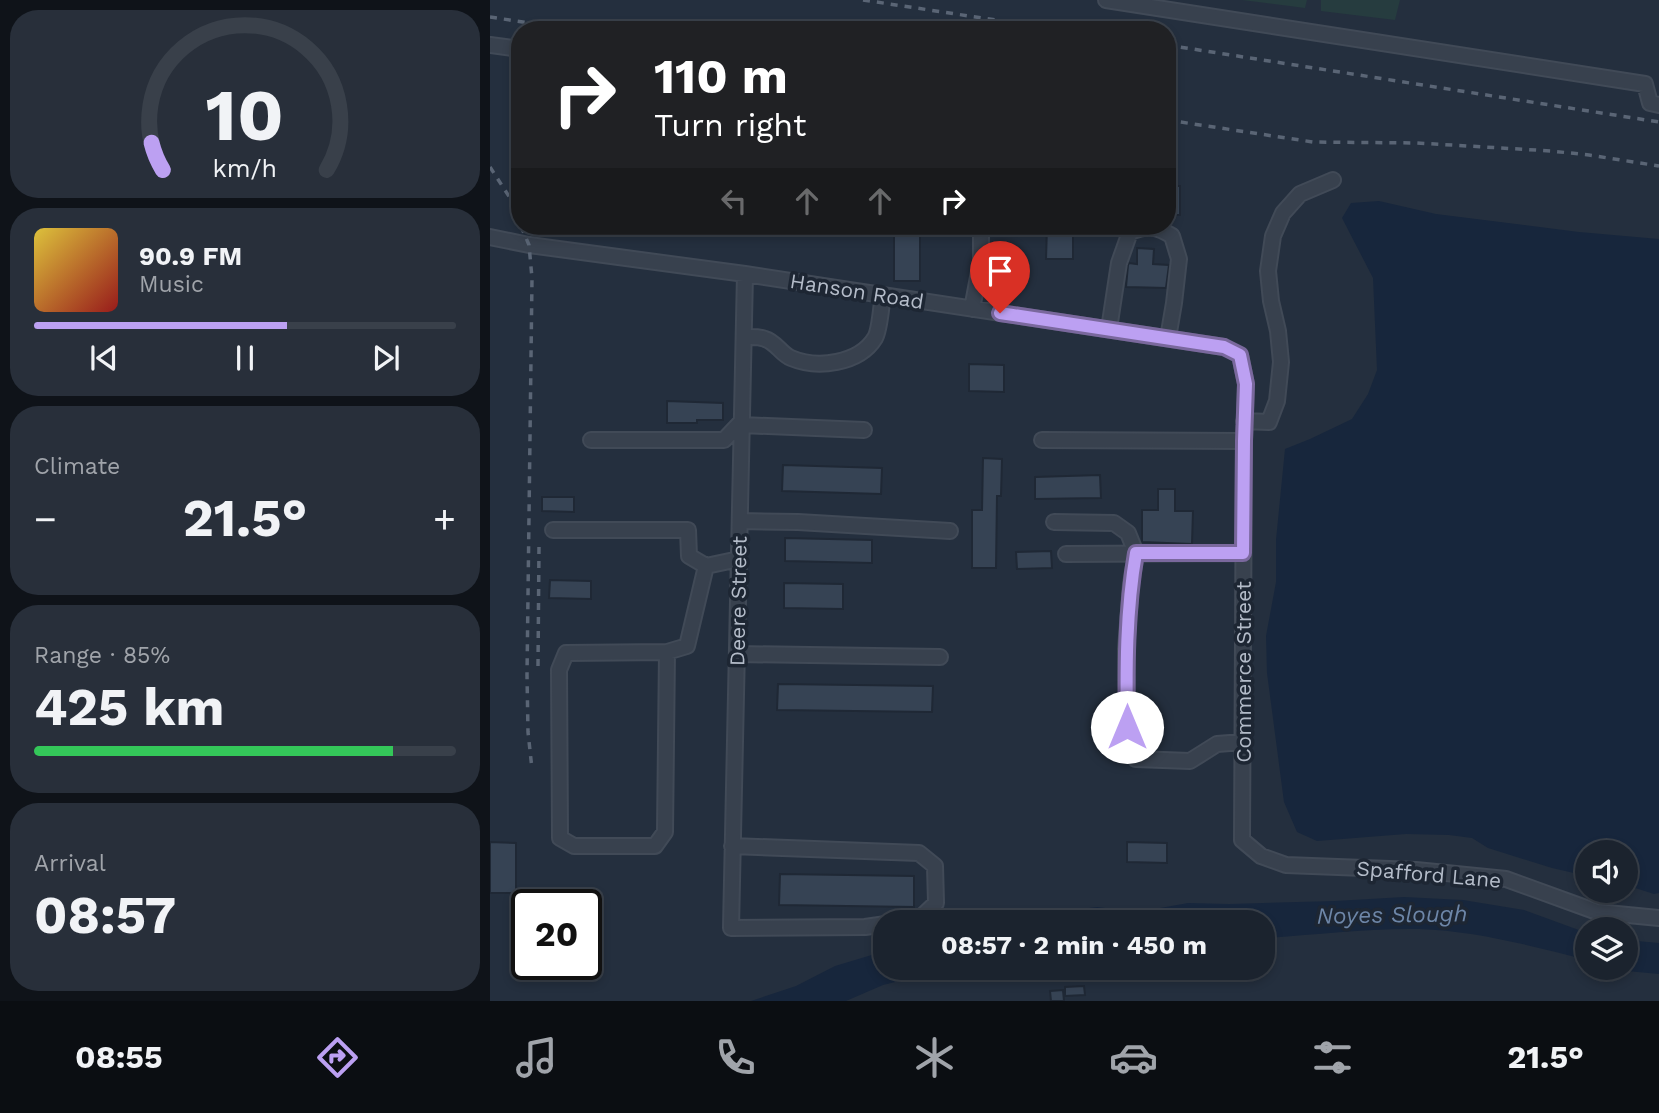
<!DOCTYPE html>
<html lang="en">
<head>
<meta charset="utf-8">
<style>
	body { margin:0; font-family:"Work Sans",sans-serif; background:#282f3a; color:#f1f3f6; height:100vh; display:flex; flex-direction:column; font-size:26px; white-space:nowrap }
	* { box-sizing:border-box; margin:0 }
	p { font-size:23px; color:#a0a4aa }
	.icon { flex:none; width:38px; height:38px; fill:none; stroke:currentColor; stroke-width:2; stroke-linecap:round; stroke-linejoin:round }
	.map { position:relative; flex:1; overflow:hidden }
	.side { display:flex; flex-direction:column; gap:10px; padding:10px; background:#0f1319; width:490px }
	.side>* { flex:none }
	.top-card { position:absolute; left:21px; top:21px; width:665px; height:214px; border-radius:28px; box-shadow:0 4px 10px #0003,0 0 0 2px #39404a; background:#202124; color:#fff; overflow:hidden }
	.fabs { position:absolute; left:1085px; top:840px; display:grid; gap:14px }
	.fabs a { display:grid; place-items:center; width:63px; height:63px; border-radius:50%; background:#1b232e; box-shadow:0 4px 10px #0003,0 0 0 2px #39404a; font-size:35px }
	.speed { position:absolute; left:21px; top:889px; display:flex; gap:14px; font-size:35px; font-weight:700; text-align:center }
	.speed>* { display:grid; place-content:center; width:91px; height:91px; border-radius:50%; background:#1b232e; box-shadow:0 4px 10px #0003,0 0 0 2px #39404a; line-height:1 }
	.speed .limit { border:4px solid #111; border-radius:10px; background:#fff; color:#111 }
	.pin { position:absolute; display:grid; place-items:center; width:60px; height:60px; color:#fff; margin:-72px -30px; border-radius:50% 50% 50% 0; rotate:-45deg; box-shadow:0 0 7px #0007 }
	.pin .icon { rotate:45deg }
	.me { position:absolute; width:77px; margin:-38px; rotate:0deg; stroke-linejoin:round; filter:drop-shadow(0 0 5px #0008) }
	.turn { display:flex; align-items:center; gap:24px; height:147px; padding:0 28px; font-size:32px }
	.turn .icon { width:91px; height:91px; stroke-width:2.5 }
	.turn b { display:block; font-size:49px; line-height:60px }
	.lanes { display:flex; align-items:center; height:66px; padding:0 28px; background:#0003; justify-content:center; gap:35px; direction:ltr }
	.lanes .off { opacity:.35 }
	.big { font-size:52px; font-weight:700; line-height:1.1 }
	.side .card { flex:1; display:flex; flex-direction:column; justify-content:center; gap:10px; min-width:0; padding:0 24px; border-radius:28px; background:#282f3a }
	.side .dial { align-items:center; gap:0 }
	.dial svg { height:182px; overflow:visible; fill:none; stroke:#39404a; stroke-width:7; stroke-linecap:round; text-anchor:middle }
	.dial text { fill:#f1f3f6; stroke:none }
	.song { display:flex; align-items:center; gap:21px }
	.cover { width:84px; height:84px; border-radius:10px; background:linear-gradient(135deg,hsl(50 70% 55%),hsl(0 70% 35%)) }
	.played { height:7px; border-radius:4px; background:linear-gradient(90deg,#bca0f2 60%,#39404a 60%) }
	.keys { display:flex; justify-content:space-around; direction:ltr }
	.heat { display:flex; justify-content:space-between; align-items:center; font-size:38px; direction:ltr }
	.charge { height:10px; border-radius:5px; background:linear-gradient(90deg,#34c759 85%,#39404a 0) }
	.trip { position:absolute; left:383px; top:910px; width:402px; height:70px; border-radius:28px; background:#1b232e; box-shadow:0 4px 10px #0003,0 0 0 2px #39404a; font-weight:700; line-height:70px; text-align:center }
	.tabs { display:flex; height:112px; justify-content:space-around; align-items:center; background:#0b0e12; color:#a0a4aa }
	.tabs .icon { width:49px; height:49px }
	.tabs .active { color:#bca0f2 }
	.tabs b { font-size:32px; color:#f1f3f6 }
	main { display:flex; flex:1; min-height:0 }
	.map>svg:first-child { display:block }
</style>
</head>
<body>
<main>
<section class="side">
<div class="card dial"><svg viewBox="0 0 100 80">
<path d="M14 69A42 42 0 1 1 86 69"/>
<path d="M14 69A42 42 0 0 1 9 57" stroke="#bca0f2"/>
<text x="50" y="56" font-size="32" font-weight="700">10</text>
<text x="50" y="72" font-size="11">km/h</text>
</svg></div>
<div class="card">
<div class="song"><i class="cover"></i><div><b>90.9 FM</b><p>Music</p></div></div>
<div class="played"></div>
<div class="keys"><svg class="icon" aria-label="previous" viewBox="0 0 24 24"><path d="M18 5L8 12l10 7zM5 5v14"/></svg><svg class="icon" aria-label="pause" viewBox="0 0 24 24"><path d="M8 5v14M16 5v14"/></svg><svg class="icon" aria-label="next" viewBox="0 0 24 24"><path d="M6 5l10 7-10 7zM19 5v14"/></svg></div>
</div>
<div class="card"><p>Climate</p>
<div class="heat"><a>−</a><b class="big">21.5°</b><a>+</a></div>
</div>
<div class="card"><p>Range · 85%</p><b class="big">425 km</b><div class="charge"></div></div>
<div class="card"><p>Arrival</p><b class="big">08:57</b></div>
</section>
<div class="map">
<svg width="1169" height="1001" viewBox="0 0 1169 1001">
	<rect width="100%" height="100%" fill="#242f3e"/>
	<!-- green -->
	<path fill="#263c3f" d="M752,0H817L815,8Z
		M831,0H910L905,20L831,11Z"/>
	<!-- water -->
	<path fill="#17263c" d="M889,201L946,214L1089,232L1169,239V893L1164,894L1136,885V852H1097V876L1062,868L998,848L982,838L959,835L916,834L827,841L807,832L794,802L777,673L776,636L786,582V540L795,449L820,439L862,419L878,394L887,370L883,278L852,218L861,203Z
		M914,897L973,900L1034,910L1097,933V960C1042,946 986,931 929,929C877,928 825,935 774,938V922H507L530,917L607,907L648,912L698,903L739,904L845,901Z
		M1136,940L1169,943V974L1137,971L1125,968H1136Z
		M395,951L396,968H462L393,985L356,1001H261L306,986L345,966Z"/>
	<!-- building -->
	<path fill="#364354" stroke="#1f2835" stroke-width="2" d="M677,186H690V215H677Z
		M404,226H430V281H404Z
		M557,226H583V259H556Z
		M647,248L664,249L663,264L679,265L676,288L636,287L638,265L639,263L647,264Z
		M479,364L514,365V392L479,391Z
		M177,401L233,403V420H207V423H177Z
		M493,458L512,459L511,496H507L506,568H482V510H492Z
		M293,465L392,468L391,494L292,491Z
		M610,475L611,498L545,499V477Z
		M668,489H685V511H703L702,544L652,542V510H668Z
		M52,497H84V512L52,511Z
		M295,538L382,540V563L295,561Z
		M561,551L562,568L527,569L526,552Z
		M60,580L101,581V599L59,598Z
		M294,583L353,584V609L294,608Z
		M288,684L443,686L442,712L287,710Z
		M0,842L26,843V893H0Z
		M637,842L677,843V863L637,862Z
		M290,874L424,876V907L289,905Z
		M594,986L595,995L575,996V987Z
		M573,990L574,1001H561L560,991Z"/>
	<g fill="none" stroke-linecap="round" stroke-linejoin="round">
		<!-- minor casing -->
		<g stroke="#414a57" stroke-width="18">
			<path id="minor" d="M616,0L1155,84L1160,103L1169,105
				M0,45L30,49
				M0,237L39,245L255,274L734,347L750,355L756,384L754,441L752,840L771,856L796,865L926,870L1016,879L1107,912L1169,918
				M255,274L241,928L375,927L396,924
				M482,309L491,261V226
				M619,329L629,263L640,232C658,225 666,226 682,236L689,259L684,303L678,338
				M254,337C261,337 269,336 275,339C286,342 291,354 301,358C327,369 369,364 385,338C390,330 391,306 393,295
				M754,421L779,422L787,401L791,362L788,331L781,301L778,271L783,236L793,213L810,194L843,180
				M252,425L374,430
				M101,440H234L252,421
				M552,440L754,441
				M250,521L308,522L460,531
				M564,522L624,523L638,533L646,553L641,584L636,649L637,727L646,759L700,761L727,744L753,742
				M63,530H198L199,556L216,566
				M576,554L753,553
				M177,652L175,832L165,846H84L70,838L69,670L76,653L177,652L197,646L216,566L249,559
				M247,654L450,657
				M242,846L429,853L445,866L446,903L428,920L411,922"/>
		</g>
		<!-- minor -->
		<use href="#minor" stroke="#38414e" stroke-width="14"/>
		<!-- rail -->
		<path stroke="#5a6575" stroke-width="3.5" stroke-dasharray="7 7" stroke-linecap="butt" d="M373,0L572,30
			M0,17L85,30
			M677,45L1169,122
			M677,120L823,142L927,143L1061,151L1099,155L1169,166
			M0,167L22,201L30,221
			M31,226L39,245L42,278L37,675L38,732L42,769
			M48,666L49,547"/>
	</g>
	<g fill="none" stroke-linecap="round" stroke-linejoin="round">
		<!-- route casing -->
		<g stroke="#7a689d" stroke-width="18">
			<path id="route" d="M510,313L734,347L750,355L756,384L754,441L753,553H646C636,611 636,669 637,727"/>
		</g>
		<!-- route -->
		<use href="#route" stroke="#bca0f2" stroke-width="12"/>
	</g>
	<g text-anchor="middle" dominant-baseline="central" stroke-width="7" stroke-linejoin="round" paint-order="stroke">
		<!-- street labels -->
		<g font-size="21" fill="#b4bcc9" stroke="#1d2633">
			<text transform="translate(367 291) rotate(9)">Hanson Road</text>
			<text transform="translate(248 601) rotate(-89)">Deere Street</text>
			<text transform="translate(753 672) rotate(-90)">Commerce Street</text>
			<text transform="translate(939 874) rotate(5)">Spafford Lane</text>
		</g>
		<!-- water labels -->
		<g font-size="23" font-style="italic" fill="#6d86a8" stroke="#1d2633">
			<text transform="translate(902 915) rotate(-1)">Noyes Slough</text>
		</g>
	</g>
</svg>
<div class="fabs">
<a><svg class="icon" aria-label="sound" viewBox="0 0 24 24"><path d="M4 9h4l5-4v14l-5-4H4zM17 9q2 3 0 6"/></svg></a>
<a><svg class="icon" aria-label="layers" viewBox="0 0 24 24"><path d="M12 4l9 5-9 5-9-5zM3 14l9 5 9-5"/></svg></a>
</div>
<div class="speed"><div class="limit">20</div></div>
<div class="pin" style="left:510px;top:313px;background:#d93025"><svg class="icon" aria-label="arrive" viewBox="0 0 24 24"><path d="M6 21V4h12l-3 4 3 4H6"/></svg></div>
<svg class="me" style="left:637px;top:727px" viewBox="-20 -20 40 40"><circle r="19" fill="#fff"/><path d="M0-13L10 11 0 6-10 11z" fill="#bca0f2"/></svg>
<div class="trip">08:57 · 2 min · 450 m</div>
<div class="top-card">
<div class="turn"><svg class="icon" aria-label="right" viewBox="0 0 24 24"><path d="M7 20v-9h11M14 6l5 5-5 5"/></svg><div><b>110 m</b>Turn right</div></div>
<div class="lanes"><svg class="icon off" aria-label="left" viewBox="0 0 24 24"><path d="M17 20v-9H6M10 6l-5 5 5 5"/></svg><svg class="icon off" aria-label="ahead" viewBox="0 0 24 24"><path d="M12 20V5M6 11l6-6 6 6"/></svg><svg class="icon off" aria-label="ahead" viewBox="0 0 24 24"><path d="M12 20V5M6 11l6-6 6 6"/></svg><svg class="icon" aria-label="right" viewBox="0 0 24 24"><path d="M7 20v-9h11M14 6l5 5-5 5"/></svg></div>
</div>
</div>
</main>
<nav class="tabs">
<b>08:55</b>
<svg class="icon active" aria-label="directions" viewBox="0 0 24 24"><path d="M12 3l9 9-9 9-9-9zM9 14v-3h6M13 9l2 2-2 2"/></svg>
<svg class="icon" aria-label="music" viewBox="0 0 24 24"><path d="M9 18V5l10-2v13"/><circle cx="6" cy="18" r="3"/><circle cx="16" cy="16" r="3"/></svg>
<svg class="icon" aria-label="phone" viewBox="0 0 24 24"><path d="M5 4h4l2 5-3 2q2 4 5 5l2-3 5 2v4C11 20 4 13 5 4z"/></svg>
<svg class="icon" aria-label="climate" viewBox="0 0 24 24"><path d="M12 3v18M4 7l16 10M4 17L20 7"/></svg>
<svg class="icon" aria-label="car" viewBox="0 0 24 24"><path d="M5 17H2v-5l4-1 3-4h7l3 4 3 1v5h-3M9 17h6M6 11h13"/><circle cx="7" cy="17" r="2"/><circle cx="17" cy="17" r="2"/></svg>
<svg class="icon" aria-label="filters" viewBox="0 0 24 24"><path d="M4 7h16M4 17h16"/><circle cx="9" cy="7" r="2"/><circle cx="15" cy="17" r="2"/></svg>
<b>21.5°</b>
</nav>
</body>
</html>
